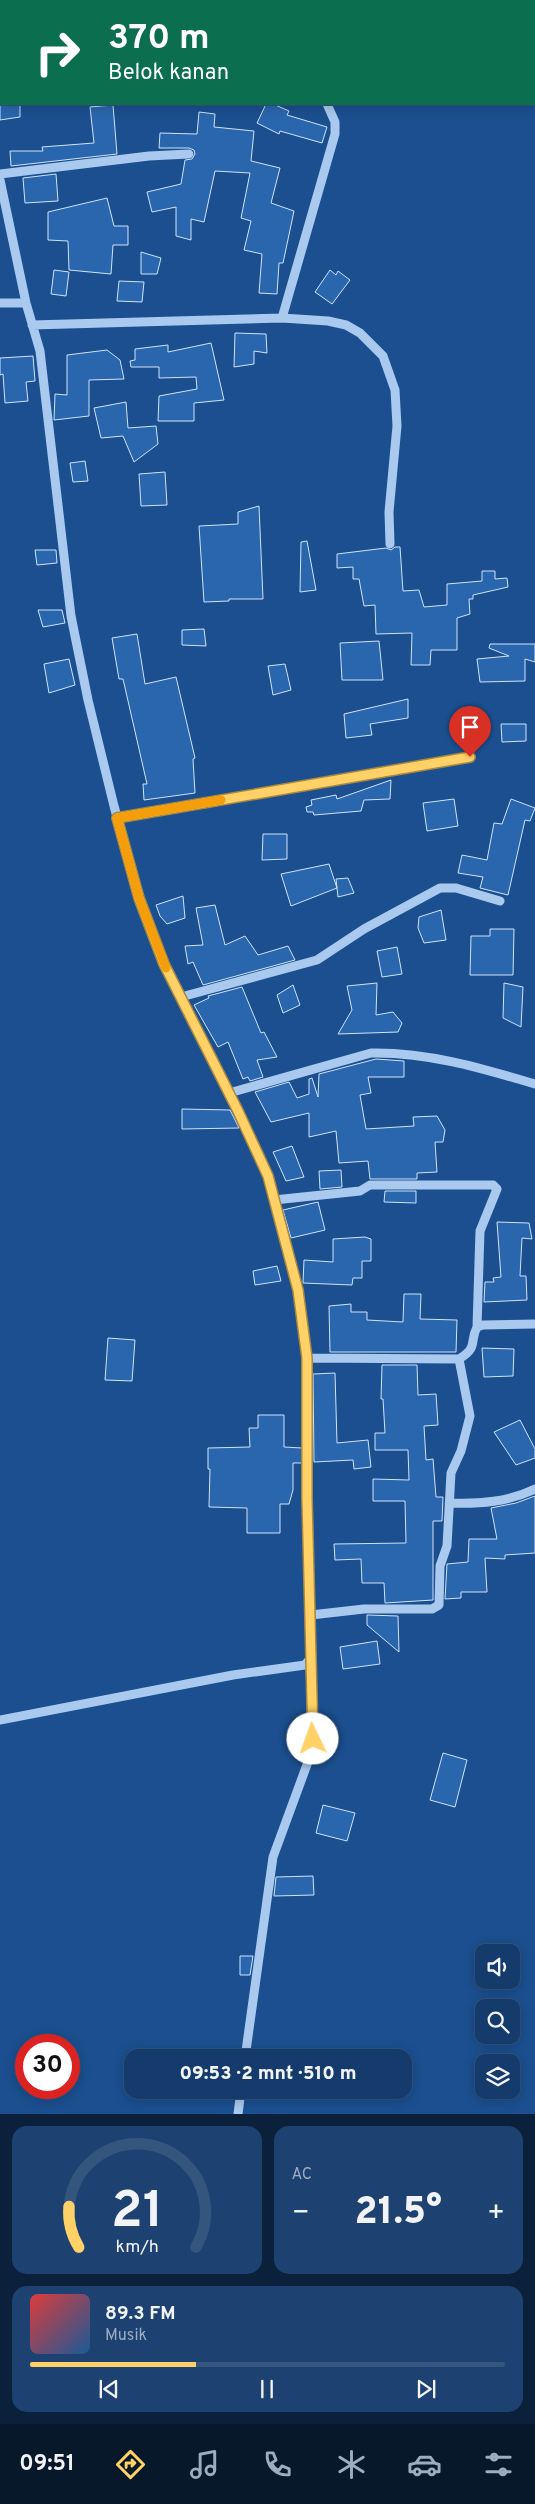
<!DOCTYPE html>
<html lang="id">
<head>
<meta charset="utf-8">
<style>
	body { margin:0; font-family:Overpass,sans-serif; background:#1d4271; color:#f1f3f6; height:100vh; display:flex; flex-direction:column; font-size:19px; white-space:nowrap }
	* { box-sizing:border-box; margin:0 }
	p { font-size:16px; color:#9dadc1 }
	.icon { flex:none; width:28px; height:28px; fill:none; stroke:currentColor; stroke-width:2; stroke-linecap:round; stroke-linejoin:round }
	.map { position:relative; height:2114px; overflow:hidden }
	.sheet { display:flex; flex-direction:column; gap:12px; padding:12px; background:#0b203b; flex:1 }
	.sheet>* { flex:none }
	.banner { position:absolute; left:0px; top:0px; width:535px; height:105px; box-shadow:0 2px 12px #0003,0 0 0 1px #33557e; background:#0b6e4f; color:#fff; overflow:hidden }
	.buttons { position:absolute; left:475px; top:1944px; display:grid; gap:10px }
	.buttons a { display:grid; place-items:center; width:45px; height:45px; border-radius:10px; background:#143b6b; box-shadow:0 2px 12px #0003,0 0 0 1px #33557e; font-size:25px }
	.speed { position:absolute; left:15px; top:2034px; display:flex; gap:10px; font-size:25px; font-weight:700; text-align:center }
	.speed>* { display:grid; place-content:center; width:65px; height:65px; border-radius:50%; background:#143b6b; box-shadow:0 2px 12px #0003,0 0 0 1px #33557e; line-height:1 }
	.speed .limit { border:8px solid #d22; background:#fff; color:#111 }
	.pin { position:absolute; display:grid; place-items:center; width:42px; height:42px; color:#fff; margin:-51px -21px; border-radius:50% 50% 50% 0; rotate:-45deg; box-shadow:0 0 5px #0007 }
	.pin .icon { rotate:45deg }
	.me { position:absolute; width:55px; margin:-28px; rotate:357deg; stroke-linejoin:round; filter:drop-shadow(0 0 4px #0008) }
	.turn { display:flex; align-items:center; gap:18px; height:105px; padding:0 25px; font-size:22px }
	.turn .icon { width:65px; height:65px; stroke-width:2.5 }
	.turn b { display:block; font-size:35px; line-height:42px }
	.big { font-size:38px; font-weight:800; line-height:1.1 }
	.sheet .card { flex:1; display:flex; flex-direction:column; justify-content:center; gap:8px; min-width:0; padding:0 18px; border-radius:15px; background:#1d4271 }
	.sheet .dial { align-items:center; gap:0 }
	.dial svg { height:130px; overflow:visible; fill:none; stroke:#33557e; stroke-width:7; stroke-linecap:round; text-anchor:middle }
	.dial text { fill:#f1f3f6; stroke:none }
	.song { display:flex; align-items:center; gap:15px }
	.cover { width:60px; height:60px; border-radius:8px; background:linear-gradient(135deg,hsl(0 70% 55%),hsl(210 70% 35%)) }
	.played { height:5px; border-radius:2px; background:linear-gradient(90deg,#ffd166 35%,#33557e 35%) }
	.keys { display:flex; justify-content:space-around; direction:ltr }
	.heat { display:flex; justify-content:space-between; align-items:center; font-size:28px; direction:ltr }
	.sheet .tiles { flex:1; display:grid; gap:12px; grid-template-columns:1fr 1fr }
	.card:last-child { grid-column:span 2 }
	.trip { position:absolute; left:124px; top:2049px; width:288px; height:50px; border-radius:15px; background:#143b6b; box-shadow:0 2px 12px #0003,0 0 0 1px #33557e; font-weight:800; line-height:50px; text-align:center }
	.tabs { display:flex; height:80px; justify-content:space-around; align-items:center; background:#08182b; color:#9dadc1 }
	.tabs .icon { width:35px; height:35px }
	.tabs .selected { color:#ffd166 }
	.tabs b { font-size:22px; color:#f1f3f6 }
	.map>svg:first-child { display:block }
</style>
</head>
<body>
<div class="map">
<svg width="535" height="2114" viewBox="0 0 535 2114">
	<rect width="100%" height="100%" fill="#1b4f8f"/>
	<!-- building -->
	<path fill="#2a66ad" stroke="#cfe3fa" d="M0,104H20V117L0,120Z
		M266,104H273L289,111L287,115L327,127L322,143L280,131L279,134L257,123Z
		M113,105L117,154L11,166L10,151H43L42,147L94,143L90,107Z
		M199,112L215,114L214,127L254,131L251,161L280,168L271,203L294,211L283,263H279L277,294L259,293L262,254L244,250L251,221L241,218L250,173L215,171L204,222L191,219V240L176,236V207L152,212L147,192L181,184L185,160L192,159L195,154L194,150L189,148H159L160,133L197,134Z
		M56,174L58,201L25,203L23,178Z
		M107,198L114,226H128V245H113L111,274L69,270L68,241L48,240V212Z
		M141,252L161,258L157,274H141Z
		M54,270L69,272L66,296L51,294Z
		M330,270L336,275L338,271L350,280L332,304L315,292Z
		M119,281L144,282L142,302L117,301Z
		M235,333L266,334L267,353L254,351V364L234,367Z
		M211,343L224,400L194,403V421H158L159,396L197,389L196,377L159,378V367H131L130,361L135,360V349L168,345V352Z
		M107,350L120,360L124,379L89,380V416L54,420L55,394L67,395V355Z
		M33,356L35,381L26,382L28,401L5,403L3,374L0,375V358Z
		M126,402L128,428L156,426L158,444L134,462L123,436L101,438L94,408Z
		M85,461L88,481L73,482L70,463Z
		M165,472L167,505L141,506L139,474Z
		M259,506L263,599H229V601L204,602L199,526L238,524V512Z
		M307,541L316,590L300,592L301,542Z
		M395,547H400L403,591L419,590L424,607L447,605V584L482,581V571H495V579L507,578L508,587L473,595V599H469L470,614L457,618V650H431L430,665H411L412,633L376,634L375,605L364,606L359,579H353V567L337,568V554L386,548L391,550Z
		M35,550H56L57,563L37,565Z
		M38,610H62L65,623L43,627Z
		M204,629L206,646L182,645V630Z
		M137,634L145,684L176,677L195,758L193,759L195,793L144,800L143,784H147L123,679H119L112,638Z
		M379,641L383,680H342L340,643Z
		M490,644H535V662L525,659V681L480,682L477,659L509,656L489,648Z
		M69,659L75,685L49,693L44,664Z
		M285,664L291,690L273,695L268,666Z
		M408,699V718L370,724L372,735L346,738L344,714Z
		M501,724H526V741L502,742Z
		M391,780L390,799L364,800L361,811L314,815L313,812H307L306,807L312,805L311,800L336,795L337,799Z
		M454,799L458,826L427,831L423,803Z
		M511,799L535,808L530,821L525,820L508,895L480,888L483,877L458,873L462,855L487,860L494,823L502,824Z
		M263,834H287V859L262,860Z
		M329,864L337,888L291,906L281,874Z
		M348,878L354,893L338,897L336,879Z
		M183,896L185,918L167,924L160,916L156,905Z
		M215,905L225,945L245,936L258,955L288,946L295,960L203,985L193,962L188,964L185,946L203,945L196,908Z
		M441,910L446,940L424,943L418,928L419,917Z
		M490,929H514L513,975H470L471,936H490Z
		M397,947L402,974L382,977L377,951Z
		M377,983L376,1015L393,1012L402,1023L398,1032L338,1034L352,1010L347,986Z
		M504,983L523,987L521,1027L503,1018Z
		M293,985L300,1005L283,1013L277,995Z
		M242,987L261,1033L264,1032L277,1057L257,1060L263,1077L250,1081L248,1077L243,1079L228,1042L218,1047L194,1005L209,998L208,996Z
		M376,1059L404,1061V1077H368L371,1093L360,1095L366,1129L414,1126L413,1117L437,1116L445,1130L443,1142H435L437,1172L417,1173V1179H370L368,1161L339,1163L336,1131L309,1137V1113L271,1122L255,1092L289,1082L297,1098L309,1094V1079L312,1078L318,1097L319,1074Z
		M182,1109L230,1110L239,1128L182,1129Z
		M292,1146L304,1177L286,1181L273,1152Z
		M341,1170L342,1187L320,1189L319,1171Z
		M385,1191H416V1203L384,1202Z
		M318,1202L325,1230L291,1238L283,1210Z
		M497,1222L529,1223L532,1239L522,1238L520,1276H526L527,1300L484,1302L485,1282H494L493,1278L501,1277Z
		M365,1237L371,1239V1261H362V1278H353L352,1285L303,1283L304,1260L333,1262V1239Z
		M277,1266L281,1281L255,1285L253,1271Z
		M404,1294H421L420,1319L457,1320L456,1352H330L329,1306L351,1304V1312H367V1320L403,1322Z
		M108,1338L135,1340L132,1381L105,1380Z
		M482,1348L514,1349L513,1376L484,1377Z
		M382,1365H417L418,1395L436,1394L438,1425L424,1426L426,1460L433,1459L436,1497H443L442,1521H433V1600L385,1603L384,1583H362L361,1559L335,1560L334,1544L406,1543L405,1501H373V1479L409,1480L408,1450H375V1433H385L383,1399H381Z
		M335,1373L337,1443L368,1440L371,1467L354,1469L353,1460L314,1462L313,1374Z
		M258,1415H284V1447L302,1448V1463H293V1490L289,1504H280V1533H247V1508L209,1507L210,1469H208V1448L250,1447L249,1428H258Z
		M520,1420L535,1449V1458L516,1465L494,1432Z
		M535,1496V1553L505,1555V1559L485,1558L487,1592H461V1598L445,1599L447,1564L468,1562L469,1539H497L491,1508L516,1503Z
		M367,1615L398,1616L399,1652L367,1625Z
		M377,1641L380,1664L343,1669L340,1647Z
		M443,1753L467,1760L455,1807L430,1800Z
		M323,1805L355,1813L347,1841L316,1833Z
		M313,1876L314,1895L274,1896L276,1877Z
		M240,1956H253L250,1975H240Z"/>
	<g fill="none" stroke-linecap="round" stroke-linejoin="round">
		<!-- minor -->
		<path stroke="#a9c9ee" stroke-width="9" d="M469,1L472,0
			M0,174L149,156L189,154
			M0,180L26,303L40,351L71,616L88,700L114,806L139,898L164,964L238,1111L268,1176L298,1290L307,1358L310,1659L305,1665L233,1675L0,1720
			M0,303H26
			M282,318L335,134V122L327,104
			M32,325L282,318L328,321L346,325L360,333L383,356L395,390L397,426L389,512L390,544
			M117,818L470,757
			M181,997L317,960L364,929L440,888H456L500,901
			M229,1093L371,1053C428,1052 481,1068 535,1084
			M274,1200L360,1191L370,1185H493L497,1189L480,1231L477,1327
			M307,1358L459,1359C479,1347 469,1342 477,1327L483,1325L535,1324
			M450,1503C480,1504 508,1502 535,1489
			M311,1615L364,1609H432L439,1605L440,1566L447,1546L451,1473L461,1451L470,1416L459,1359
			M245,2058L273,1857L312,1751L310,1659
			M238,2114L241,2090"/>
	</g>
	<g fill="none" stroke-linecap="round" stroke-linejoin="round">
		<!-- route casing -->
		<g stroke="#a68842" stroke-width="12">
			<path id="route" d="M313,1739L307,1498V1358L298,1290L268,1176L238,1111L164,964L139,898L117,818L470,757"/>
		</g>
		<!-- route -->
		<use href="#route" stroke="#ffd166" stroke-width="9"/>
		<!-- slow -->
		<path stroke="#f59e0b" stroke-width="9" d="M166,968L139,898L117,818L221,800"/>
	</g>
</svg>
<div class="buttons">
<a><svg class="icon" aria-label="sound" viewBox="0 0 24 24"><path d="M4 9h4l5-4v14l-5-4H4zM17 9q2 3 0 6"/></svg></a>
<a><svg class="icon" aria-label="search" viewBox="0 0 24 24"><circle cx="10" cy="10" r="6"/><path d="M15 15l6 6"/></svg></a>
<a><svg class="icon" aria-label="layers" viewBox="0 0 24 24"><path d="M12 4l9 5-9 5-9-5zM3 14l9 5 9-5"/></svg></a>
</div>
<div class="speed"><div class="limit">30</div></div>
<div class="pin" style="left:470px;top:757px;background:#d93025"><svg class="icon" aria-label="arrive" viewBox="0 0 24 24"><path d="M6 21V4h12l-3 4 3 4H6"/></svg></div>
<svg class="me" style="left:313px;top:1739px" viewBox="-20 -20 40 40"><circle r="19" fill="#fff"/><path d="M0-13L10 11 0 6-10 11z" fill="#ffd166"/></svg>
<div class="trip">09:53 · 2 mnt · 510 m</div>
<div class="banner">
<div class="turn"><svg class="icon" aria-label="right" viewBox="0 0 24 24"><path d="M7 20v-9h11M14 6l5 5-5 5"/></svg><div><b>370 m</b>Belok kanan</div></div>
</div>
</div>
<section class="sheet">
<div class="tiles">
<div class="card dial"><svg viewBox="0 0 100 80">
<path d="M14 69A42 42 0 1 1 86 69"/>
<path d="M14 69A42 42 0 0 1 8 44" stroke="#ffd166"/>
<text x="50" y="56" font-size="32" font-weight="700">21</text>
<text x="50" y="72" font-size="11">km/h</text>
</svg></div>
<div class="card"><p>AC</p>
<div class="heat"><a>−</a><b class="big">21.5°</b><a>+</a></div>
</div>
<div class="card">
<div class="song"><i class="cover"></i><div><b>89.3 FM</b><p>Musik</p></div></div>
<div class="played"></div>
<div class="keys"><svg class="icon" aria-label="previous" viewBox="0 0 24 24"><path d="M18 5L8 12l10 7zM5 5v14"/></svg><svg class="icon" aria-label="pause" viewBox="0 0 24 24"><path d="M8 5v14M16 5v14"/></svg><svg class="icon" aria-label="next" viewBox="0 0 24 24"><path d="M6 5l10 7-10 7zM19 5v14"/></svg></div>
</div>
</div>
</section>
<nav class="tabs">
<b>09:51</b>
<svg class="icon selected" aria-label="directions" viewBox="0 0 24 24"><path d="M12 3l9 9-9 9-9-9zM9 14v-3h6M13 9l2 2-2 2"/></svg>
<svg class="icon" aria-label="music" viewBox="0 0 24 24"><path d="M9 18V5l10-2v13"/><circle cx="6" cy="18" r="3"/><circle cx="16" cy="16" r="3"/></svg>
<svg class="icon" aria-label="phone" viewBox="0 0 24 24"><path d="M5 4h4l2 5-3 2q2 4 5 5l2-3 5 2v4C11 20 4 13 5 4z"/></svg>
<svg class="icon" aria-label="climate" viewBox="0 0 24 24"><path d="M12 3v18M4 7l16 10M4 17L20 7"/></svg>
<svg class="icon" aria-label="car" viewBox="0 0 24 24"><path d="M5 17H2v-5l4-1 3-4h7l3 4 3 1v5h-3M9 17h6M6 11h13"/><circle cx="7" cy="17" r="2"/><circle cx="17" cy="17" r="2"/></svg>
<svg class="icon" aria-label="filters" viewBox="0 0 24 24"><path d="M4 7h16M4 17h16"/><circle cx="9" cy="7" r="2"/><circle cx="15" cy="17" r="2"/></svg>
</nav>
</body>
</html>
